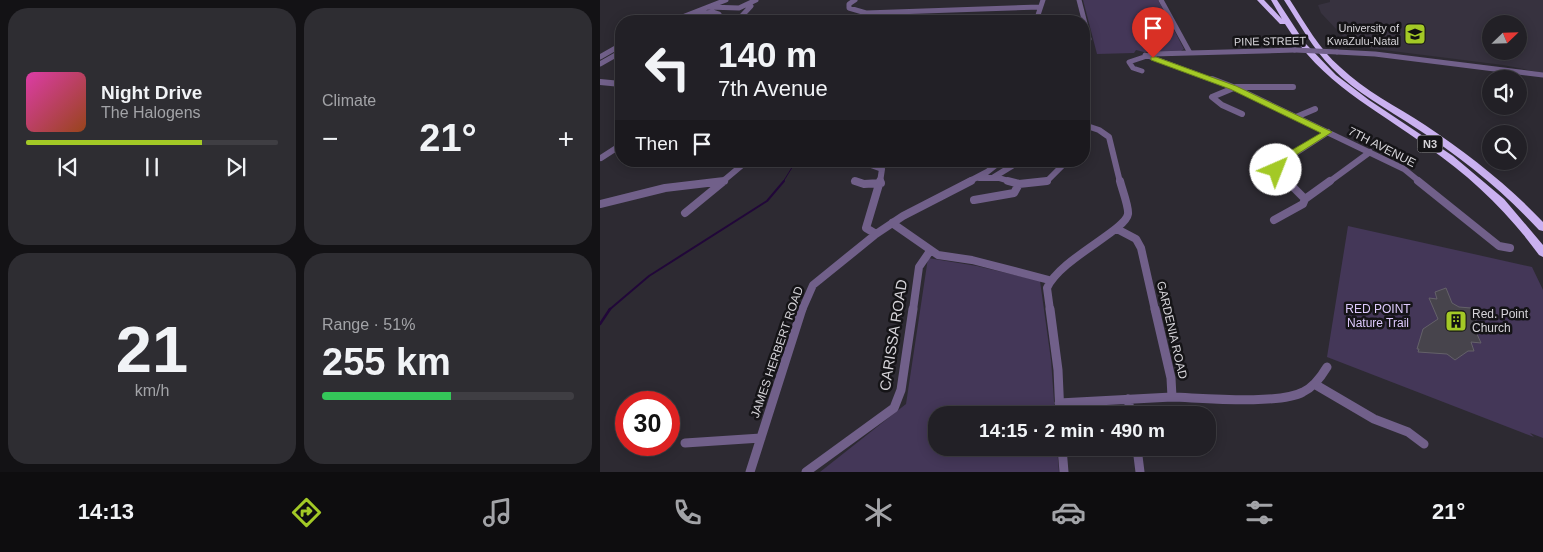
<!DOCTYPE html>
<html lang="en">
<head>
<meta charset="utf-8">
<style>
	body { margin:0; font-family:Helvetica,sans-serif; background:#2e2d32; color:#f1f3f6; height:100vh; display:flex; flex-direction:column; font-size:19px; white-space:nowrap }
	* { box-sizing:border-box; margin:0 }
	p { font-size:16px; color:#a2a3a7 }
	.icon { flex:none; width:28px; height:28px; fill:none; stroke:currentColor; stroke-width:2; stroke-linecap:round; stroke-linejoin:round }
	.map { position:relative; flex:1; overflow:hidden }
	.sheet { display:flex; flex-direction:column; gap:8px; padding:8px; background:#131215; width:600px }
	.sheet>* { flex:none }
	.hud { position:absolute; left:15px; top:15px; width:475px; height:152px; border-radius:20px; box-shadow:0 2px 12px #0003,0 0 0 1px #3f3e43; background:#222026; color:#f1f3f6; overflow:hidden }
	.needle { width:32px; rotate:67deg }
	.controls { position:absolute; left:882px; top:15px; display:grid; gap:10px }
	.controls a { display:grid; place-items:center; width:45px; height:45px; border-radius:50%; background:#222026; box-shadow:0 2px 12px #0003,0 0 0 1px #3f3e43; font-size:25px }
	.speed { position:absolute; left:15px; top:391px; display:flex; gap:10px; font-size:25px; font-weight:700; text-align:center }
	.speed>* { display:grid; place-content:center; width:65px; height:65px; border-radius:50%; background:#222026; box-shadow:0 2px 12px #0003,0 0 0 1px #3f3e43; line-height:1 }
	.speed .limit { border:8px solid #d22; background:#fff; color:#111 }
	.pin { position:absolute; display:grid; place-items:center; width:42px; height:42px; color:#fff; margin:-51px -21px; border-radius:50% 50% 50% 0; rotate:-45deg; box-shadow:0 0 5px #0007 }
	.pin .icon { rotate:45deg }
	.me { position:absolute; width:55px; margin:-28px; rotate:44deg; stroke-linejoin:round; filter:drop-shadow(0 0 4px #0008) }
	.turn { display:flex; align-items:center; gap:18px; height:105px; padding:0 20px; font-size:22px }
	.turn .icon { width:65px; height:65px; stroke-width:2.5 }
	.turn b { display:block; font-size:35px; line-height:42px }
	.then { display:flex; align-items:center; height:48px; padding:0 20px; background:#0003; gap:10px; font-size:19px }
	.big { font-size:38px; font-weight:700; line-height:1.1 }
	.sheet .card { flex:1; display:flex; flex-direction:column; justify-content:center; gap:8px; min-width:0; padding:0 18px; border-radius:20px; background:#2e2d32 }
	.sheet .dial { align-items:center; gap:0 }
	.dial b { font-size:65px; line-height:1 }
	.song { display:flex; align-items:center; gap:15px }
	.cover { width:60px; height:60px; border-radius:8px; background:linear-gradient(135deg,hsl(320 70% 55%),hsl(20 70% 35%)) }
	.played { height:5px; border-radius:2px; background:linear-gradient(90deg,#a3c926 70%,#3f3e43 70%) }
	.keys { display:flex; justify-content:space-around; direction:ltr }
	.heat { display:flex; justify-content:space-between; align-items:center; font-size:28px; direction:ltr }
	.charge { height:8px; border-radius:4px; background:linear-gradient(90deg,#34c759 51%,#3f3e43 0) }
	.sheet .tiles { flex:1; display:grid; gap:8px; grid-template-columns:repeat(2,1fr) }
	.trip { position:absolute; left:328px; top:406px; width:288px; height:50px; border-radius:20px; background:#222026; box-shadow:0 2px 12px #0003,0 0 0 1px #3f3e43; font-weight:700; line-height:50px; text-align:center }
	.tab-bar { display:flex; height:80px; justify-content:space-around; align-items:center; background:#0e0d0f; color:#a2a3a7 }
	.tab-bar .icon { width:35px; height:35px }
	.tab-bar .on { color:#a3c926 }
	.tab-bar b { font-size:22px; color:#f1f3f6 }
	main { display:flex; flex:1; min-height:0 }
	.map>svg:first-child { display:block }
</style>
</head>
<body>
<main>
<section class="sheet">
<div class="tiles">
<div class="card">
<div class="song"><i class="cover"></i><div><b>Night Drive</b><p>The Halogens</p></div></div>
<div class="played"></div>
<div class="keys"><svg class="icon" aria-label="previous" viewBox="0 0 24 24"><path d="M18 5L8 12l10 7zM5 5v14"/></svg><svg class="icon" aria-label="pause" viewBox="0 0 24 24"><path d="M8 5v14M16 5v14"/></svg><svg class="icon" aria-label="next" viewBox="0 0 24 24"><path d="M6 5l10 7-10 7zM19 5v14"/></svg></div>
</div>
<div class="card"><p>Climate</p>
<div class="heat"><a>−</a><b class="big">21°</b><a>+</a></div>
</div>
<div class="card dial"><b>21</b><p>km/h</p></div>
<div class="card"><p>Range · 51%</p><b class="big">255 km</b><div class="charge"></div></div>
</div>
</section>
<div class="map">
<svg width="943" height="472" viewBox="0 0 943 472">
	<rect width="100%" height="100%" fill="#2d2a32"/>
	<!-- built -->
	<path fill="#37323f" fill-rule="evenodd" d="M730,0H943V73L903,65L752,46L721,13L718,5L730,2ZM891,24H919V51H891Z"/>
	<!-- green -->
	<path fill="#443758" d="M483,0H558L584,49L581,51L544,52L536,50L534,53L497,54Z
		M748,226L932,267L943,290V438L930,433L934,437L727,357Z
		M328,258L377,266L440,281L451,360L455,415H336V448H457L459,472H220L306,404Z"/>
	<g fill="none" stroke-linecap="round" stroke-linejoin="round">
		<!-- stream-far2 -->
		<path stroke="#210739" stroke-width="1" d="M183,182L196,161"/>
		<!-- stream-far1 -->
		<path stroke="#210739" stroke-width="2" d="M9,310L49,276L167,201L184,181"/>
		<!-- stream -->
		<path stroke="#210739" stroke-width="2.5" d="M0,324L10,309"/>
	</g>
	<!-- building -->
	<path fill="#47444c" stroke="#646169" d="M846,288L852,303L859,307L871,308L878,326L873,325L881,343L871,342L874,351H868L855,360L847,354L818,352L819,349H817L823,329L838,319L829,298L837,299L835,292Z"/>
	<g fill="none" stroke-linecap="round" stroke-linejoin="round">
		<!-- minor-far3 -->
		<path stroke="#71608a" stroke-width="5" d="M255,0L249,4V8L266,13L439,7
			M479,0L489,39L484,46
			M561,0L590,53
			M108,7L139,8L156,0
			M72,21L126,0
			M95,21L99,14L113,12L119,14L121,21
			M137,21L151,6
			M436,21L443,0
			M737,52L775,54L943,75
			M545,55L615,81
			M0,57L21,45
			M0,64L21,52
			M542,71L533,68L529,62L553,54L695,50"/>
		<!-- minor-far2 -->
		<path stroke="#71608a" stroke-width="6" d="M612,79L633,87L804,169L820,182
			M0,82L21,84
			M642,114L622,105L612,97L636,87H693
			M696,117L715,109
			M484,125L499,130L509,137L520,182
			M1,158L21,145
			M271,165L282,169L280,182
			M394,177L420,161
			M379,178H399L412,182
			M255,181L258,182
			M117,182L124,181
			M122,182L147,161
			M368,182L387,172L401,161
			M443,182L448,180L467,161
			M688,182L674,167L728,132
			M729,182L770,152"/>
		<!-- minor-far1 -->
		<path stroke="#71608a" stroke-width="8" d="M255,181L264,184L281,183
			M408,181L419,184L447,181
			M687,181L705,199
			M818,181L899,246L910,248
			M374,200L414,193L419,184
			M0,204L65,188L124,181
			M85,213L124,181
			M674,220L703,204L705,199L730,181
			M292,223L338,255L372,260L449,280
			M517,229L536,239L541,248L555,310
			M276,234L266,228L280,181
			M202,310L213,285L276,234L303,216L371,181
			M313,310L319,267L330,251
			M450,310L447,288C460,259 526,230 528,214C529,207 522,189 520,181"/>
		<!-- minor -->
		<path stroke="#71608a" stroke-width="9" d="M450,309L458,370L460,415
			M716,385L774,419L808,432L824,444
			M572,397C603,398 679,405 703,392C714,387 721,377 727,367
			M528,399L531,415
			M459,403L572,397L571,378L555,309
			M85,443L161,438
			M462,448L464,472
			M537,448L540,472
			M150,472L202,309
			M206,472L294,408L301,390L313,309"/>
		<!-- highway -->
		<path fill="#cab1f0" fill-rule="evenodd" d="M657,0H664L682,19L671,0H677L705,43L736,75L769,100L853,156L904,199L943,245V257L939,255C908,212 871,177 828,147C773,107 722,84 685,24H680Z
			M684,0H690C705,23 719,49 740,67C765,91 796,106 825,125C867,153 908,185 943,222V231L939,230C903,191 861,157 816,128C788,109 756,93 732,68C713,49 699,23 684,0Z"/>
		<!-- minor-bridge -->
		<path stroke="#71608a" stroke-width="5" d="M695,50L737,52"/>
	</g>
	<!-- route -->
	<path fill="#a3c926" stroke="#6a8319" d="M551,57H556L636,86L732,132L682,164L679,167L681,170L680,172H672L669,167L675,160L721,133L630,89L551,60Z"/>
	<!-- icons -->
	<defs>
		<g id="university-square" transform="scale(1.125)"><rect x="-9" y="-9" width="18" height="18" rx="4" fill="#a3c926" stroke="#151417"/><path d="M0-5L7-2L0 1L-7-2ZM-4 1L0 2.5L4 1V4Q0 6-4 4Z" fill="#111"/></g>
		<g id="building-square" transform="scale(1.125)"><rect x="-9" y="-9" width="18" height="18" rx="4" fill="#a3c926" stroke="#151417"/><path d="M-4-6H4V6H1V3H-1V6H-4ZM-2.5-4.3h1.7v1.8h-1.7ZM.8-4.3h1.7v1.8H.8ZM-2.5-1h1.7V.8h-1.7ZM.8-1h1.7V.8H.8Z" fill="#111"/></g>
	</defs>
	<g fill-rule="evenodd">
		<use href="#university-square" x="815" y="34"/>
		<use href="#building-square" x="856" y="321"/>
	</g>
	<g text-anchor="middle" dominant-baseline="central" stroke-width="5" stroke-linejoin="round" paint-order="stroke">
		<!-- far-poi labels -->
		<g font-size="11" fill="#d6d4d9" stroke="#151417" text-anchor="end">
			<text x="799" y="28">University of<tspan x="799" dy="13">KwaZulu-Natal</tspan></text>
		</g>
		<!-- far-street labels -->
		<g font-size="11" fill="#d6d4d9" stroke="#151417">
			<text transform="translate(670 41) rotate(-1)">PINE STREET</text>
		</g>
		<!-- shield labels -->
		<rect fill="#151417" stroke="#9c9a9f" stroke-width="1" x="817.5" y="135.5" width="25" height="17" rx="4"/>
		<g font-size="11" font-weight="bold" fill="#d6d4d9">
			<text x="830" y="144">N3</text>
		</g>
		<!-- street labels -->
		<g font-size="12" fill="#d6d4d9" stroke="#151417">
			<text transform="translate(782 147) rotate(27)">7TH AVENUE</text>
			<text transform="translate(572 330) rotate(77)">GARDENIA ROAD</text>
			<text transform="translate(177 352) rotate(-71)">JAMES HERBERT ROAD</text>
		</g>
		<!-- park labels -->
		<g font-size="12" fill="#dfcbfe" stroke="#151417">
			<text x="778" y="309">RED POINT<tspan x="778" dy="14">Nature Trail</tspan></text>
		</g>
		<!-- poi labels -->
		<g font-size="12" fill="#d6d4d9" stroke="#151417" text-anchor="start">
			<text x="872" y="314">Red. Point<tspan x="872" dy="14">Church</tspan></text>
		</g>
		<!-- near-street labels -->
		<g font-size="15" fill="#d6d4d9" stroke="#151417">
			<text transform="translate(293 335) rotate(-81)">CARISSA ROAD</text>
		</g>
	</g>
</svg>
<div class="controls">
<a><svg class="needle" viewBox="-14 -14 28 28"><path d="M0-13l5 13h-10z" fill="#e53935"/><path d="M0 13l5-13h-10z" fill="#a2a3a7"/></svg></a>
<a><svg class="icon" aria-label="sound" viewBox="0 0 24 24"><path d="M4 9h4l5-4v14l-5-4H4zM17 9q2 3 0 6"/></svg></a>
<a><svg class="icon" aria-label="search" viewBox="0 0 24 24"><circle cx="10" cy="10" r="6"/><path d="M15 15l6 6"/></svg></a>
</div>
<div class="speed"><div class="limit">30</div></div>
<div class="pin" style="left:553px;top:58px;background:#d93025"><svg class="icon" aria-label="arrive" viewBox="0 0 24 24"><path d="M6 21V4h12l-3 4 3 4H6"/></svg></div>
<svg class="me" style="left:676px;top:170px" viewBox="-20 -20 40 40"><circle r="19" fill="#fff"/><path d="M0-13L10 11 0 6-10 11z" fill="#a3c926"/></svg>
<div class="trip">14:15 · 2 min · 490 m</div>
<div class="hud">
<div class="turn"><svg class="icon" aria-label="left" viewBox="0 0 24 24"><path d="M17 20v-9H6M10 6l-5 5 5 5"/></svg><div><b>140 m</b>7th Avenue</div></div>
<div class="then">Then<svg class="icon" aria-label="arrive" viewBox="0 0 24 24"><path d="M6 21V4h12l-3 4 3 4H6"/></svg></div>
</div>
</div>
</main>
<nav class="tab-bar">
<b>14:13</b>
<svg class="icon on" aria-label="directions" viewBox="0 0 24 24"><path d="M12 3l9 9-9 9-9-9zM9 14v-3h6M13 9l2 2-2 2"/></svg>
<svg class="icon" aria-label="music" viewBox="0 0 24 24"><path d="M9 18V5l10-2v13"/><circle cx="6" cy="18" r="3"/><circle cx="16" cy="16" r="3"/></svg>
<svg class="icon" aria-label="phone" viewBox="0 0 24 24"><path d="M5 4h4l2 5-3 2q2 4 5 5l2-3 5 2v4C11 20 4 13 5 4z"/></svg>
<svg class="icon" aria-label="climate" viewBox="0 0 24 24"><path d="M12 3v18M4 7l16 10M4 17L20 7"/></svg>
<svg class="icon" aria-label="car" viewBox="0 0 24 24"><path d="M5 17H2v-5l4-1 3-4h7l3 4 3 1v5h-3M9 17h6M6 11h13"/><circle cx="7" cy="17" r="2"/><circle cx="17" cy="17" r="2"/></svg>
<svg class="icon" aria-label="filters" viewBox="0 0 24 24"><path d="M4 7h16M4 17h16"/><circle cx="9" cy="7" r="2"/><circle cx="15" cy="17" r="2"/></svg>
<b>21°</b>
</nav>
</body>
</html>
